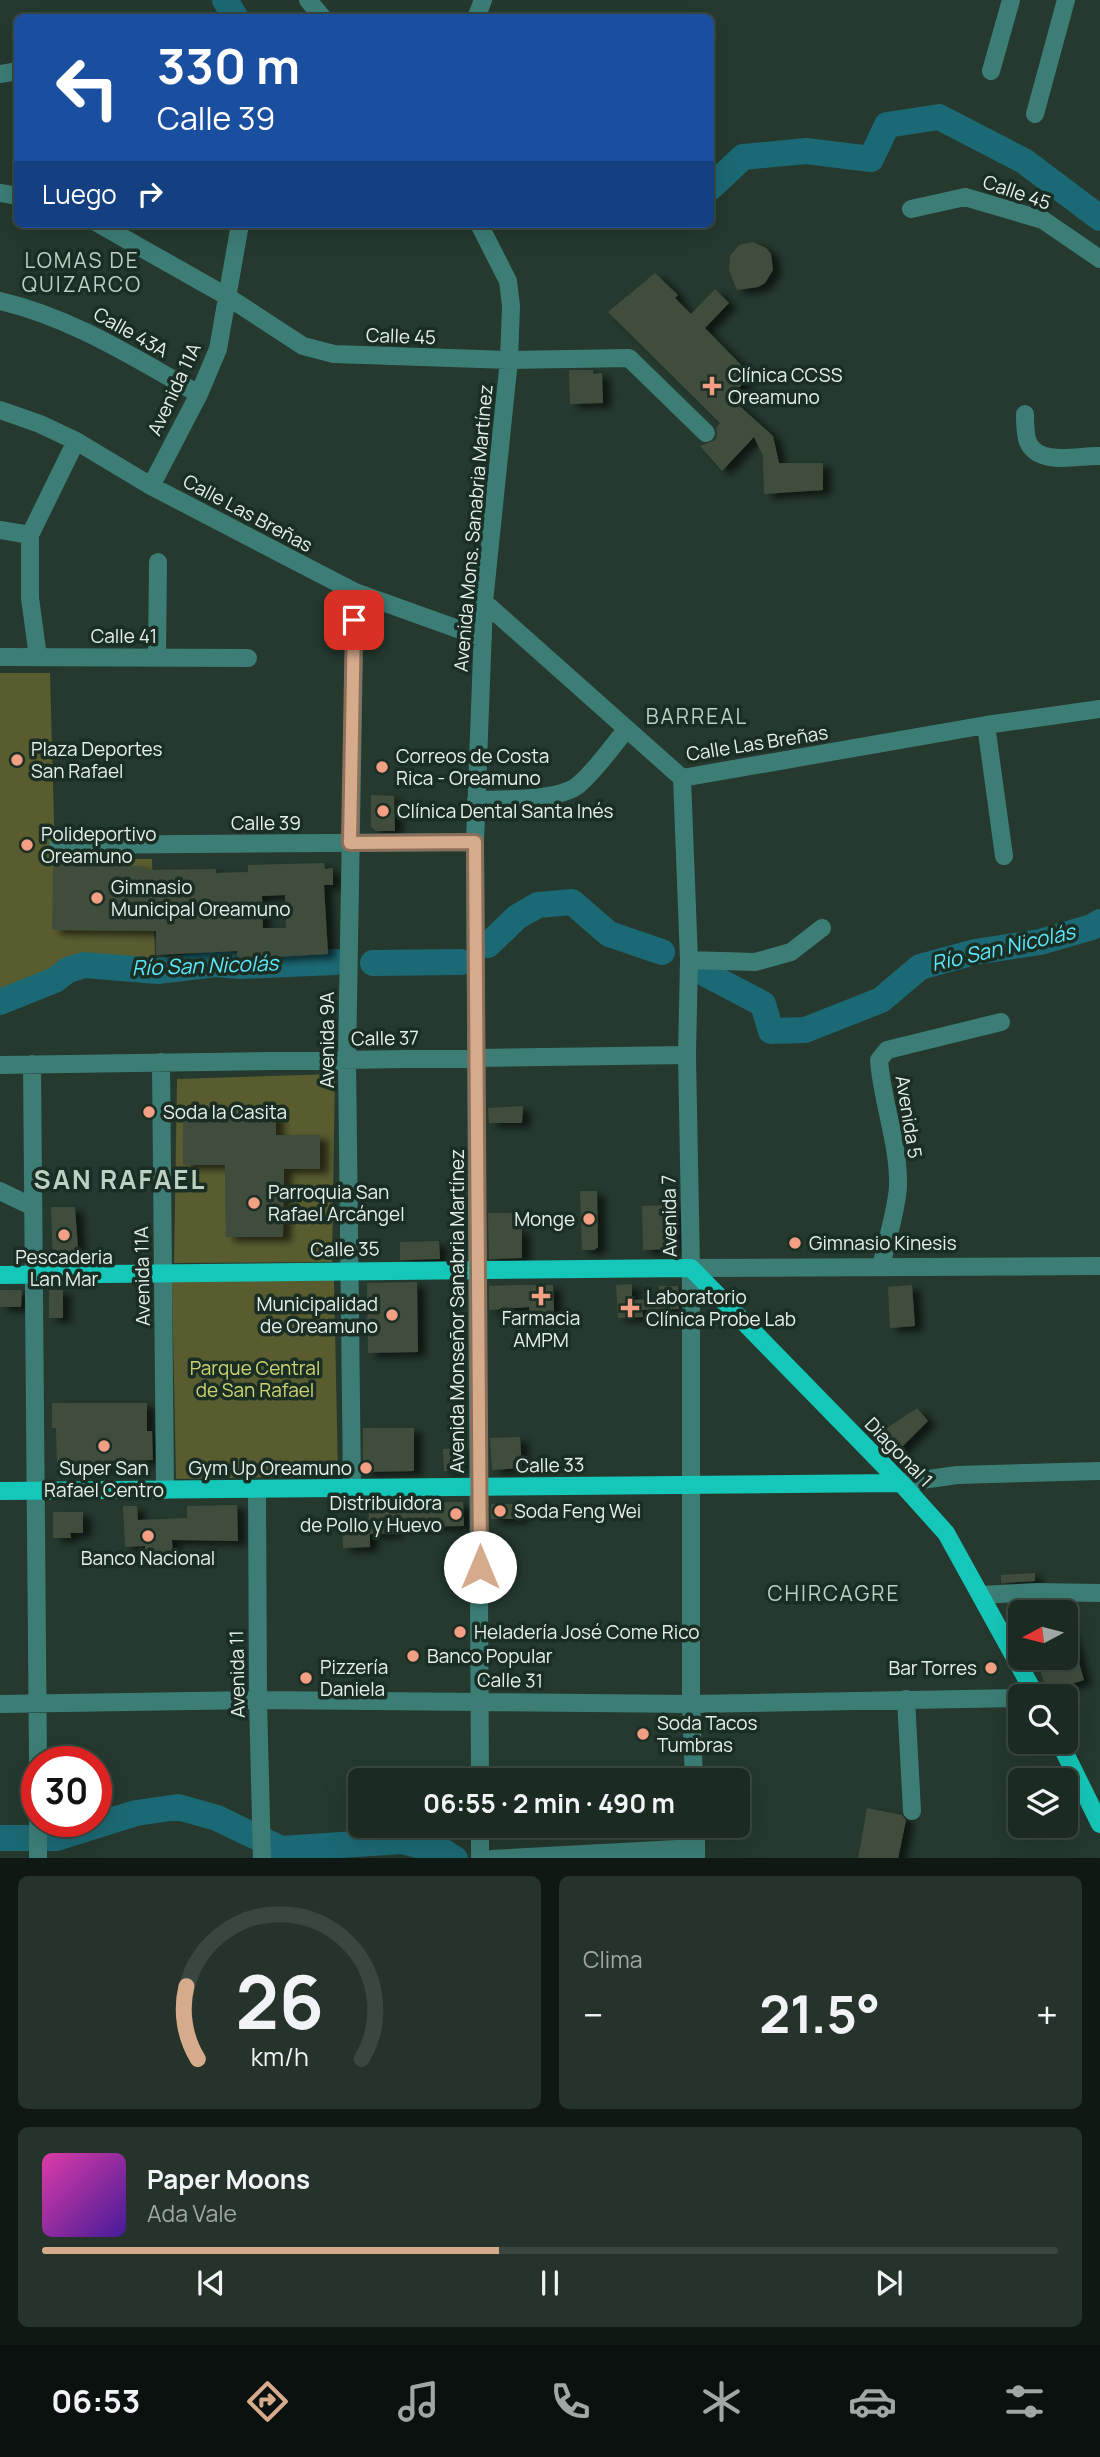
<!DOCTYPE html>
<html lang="es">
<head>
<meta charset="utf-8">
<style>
	body { margin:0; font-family:Manrope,sans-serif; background:#25332a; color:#f1f3f6; height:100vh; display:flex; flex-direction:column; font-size:26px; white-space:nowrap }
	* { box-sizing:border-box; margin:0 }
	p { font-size:23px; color:#a0a7a5 }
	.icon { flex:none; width:38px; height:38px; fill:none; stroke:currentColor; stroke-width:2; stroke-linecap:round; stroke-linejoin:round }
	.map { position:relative; height:1858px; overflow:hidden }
	.drawer { display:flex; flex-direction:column; gap:18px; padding:18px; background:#0f1813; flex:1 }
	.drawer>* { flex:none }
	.hud { position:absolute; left:14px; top:14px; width:700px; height:214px; border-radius:10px; box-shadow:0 7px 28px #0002,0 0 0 2px #3a4740; background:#1a4fa0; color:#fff; overflow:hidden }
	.needle { width:46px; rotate:263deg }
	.controls { position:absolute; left:1008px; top:1600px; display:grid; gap:14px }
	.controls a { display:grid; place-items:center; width:70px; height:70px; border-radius:10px; background:#1c2b22; box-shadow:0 7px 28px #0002,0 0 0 2px #3a4740; font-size:35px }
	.speed { position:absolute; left:21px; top:1746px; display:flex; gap:14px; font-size:35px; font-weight:700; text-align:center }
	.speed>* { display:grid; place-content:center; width:91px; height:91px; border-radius:50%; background:#1c2b22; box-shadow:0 7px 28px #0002,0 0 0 2px #3a4740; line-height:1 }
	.speed .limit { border:10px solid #d22; background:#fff; color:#111 }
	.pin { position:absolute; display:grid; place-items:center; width:60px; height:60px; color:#fff; margin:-30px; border-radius:14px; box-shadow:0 4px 10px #0006 }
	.me { position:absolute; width:77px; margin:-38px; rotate:0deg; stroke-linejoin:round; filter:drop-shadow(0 0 5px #0008) }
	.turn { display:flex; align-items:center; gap:24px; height:147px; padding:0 28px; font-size:32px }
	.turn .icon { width:91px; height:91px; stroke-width:2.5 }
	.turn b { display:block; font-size:49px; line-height:60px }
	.then { display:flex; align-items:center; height:66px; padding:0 28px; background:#0003; gap:14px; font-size:26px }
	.big { font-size:52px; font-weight:700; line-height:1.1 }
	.drawer .widget { flex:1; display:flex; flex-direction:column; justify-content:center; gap:10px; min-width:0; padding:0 24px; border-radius:10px; background:#25332a }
	.drawer .dial { align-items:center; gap:0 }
	.dial svg { height:182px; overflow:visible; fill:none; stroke:#3a4740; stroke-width:7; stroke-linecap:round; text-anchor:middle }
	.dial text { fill:#f1f3f6; stroke:none }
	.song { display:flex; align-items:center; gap:21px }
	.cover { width:84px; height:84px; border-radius:10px; background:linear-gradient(135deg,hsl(320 70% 55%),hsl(260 70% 35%)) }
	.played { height:7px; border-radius:4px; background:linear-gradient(90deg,#d6ab8b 45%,#3a4740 45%) }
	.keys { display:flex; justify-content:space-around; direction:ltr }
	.heat { display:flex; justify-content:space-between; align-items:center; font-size:38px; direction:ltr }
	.drawer .tiles { flex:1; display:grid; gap:18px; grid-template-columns:1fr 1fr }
	.widget:last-child { grid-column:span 2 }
	.trip { position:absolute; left:348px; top:1768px; width:402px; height:70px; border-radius:10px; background:#1c2b22; box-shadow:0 7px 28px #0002,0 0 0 2px #3a4740; font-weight:700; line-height:70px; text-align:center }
	.tab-bar { display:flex; height:112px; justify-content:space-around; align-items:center; background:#0b110e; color:#a0a7a5 }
	.tab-bar .icon { width:49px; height:49px }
	.tab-bar .on { color:#d6ab8b }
	.tab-bar b { font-size:32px; color:#f1f3f6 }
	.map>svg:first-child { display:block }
</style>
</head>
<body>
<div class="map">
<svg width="1100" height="1859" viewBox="0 0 1100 1859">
	<defs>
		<filter id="shadow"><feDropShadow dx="8" dy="4.5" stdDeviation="3.5" flood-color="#0009"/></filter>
	</defs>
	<rect width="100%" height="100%" fill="#25392e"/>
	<!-- green -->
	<path fill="#595c2f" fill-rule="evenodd" d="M0,673H50L55,859H152L155,959L71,957L27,987L0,995Z
		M335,1074L332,1262L174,1263L177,1079ZM216,1110V1130L229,1113H275L276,1135H320V1169H283V1237H226L225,1135L218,1165L183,1164V1111Z
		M334,1279L338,1476L176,1479L172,1282Z"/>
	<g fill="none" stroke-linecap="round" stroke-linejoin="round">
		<!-- river -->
		<path stroke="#1b6974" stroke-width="26" d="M225,0L236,18
			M710,188L743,157L806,151L871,159L887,125L939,117L1024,161L1100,218
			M488,945L517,917L538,905L572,902L609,934L662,952
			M373,963L461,962
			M700,971L763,1004L771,1031L805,1030L881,1000L920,967L975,952L1040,942L1092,927L1100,922
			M0,1002L55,980L68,970L84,965L158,971L216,964L240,966L335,962
			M0,1838H56L136,1813L178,1807L217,1818L281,1849L402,1841L444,1852L455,1859"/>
	</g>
	<!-- building -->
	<path fill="#414d3c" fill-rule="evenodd" filter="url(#shadow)" d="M753,242L766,248L771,254L773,270L765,283L758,287L737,290L729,270L730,256L739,245Z
		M655,273L678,295L675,298L691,314L715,289L729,303L705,328L750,374L731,398L773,436L779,463H823V490L764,494L763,456L754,437L722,471L700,446L715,440L717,435L716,428L720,423L608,312Z
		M569,370H593V374L602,373L603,403L570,404Z
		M371,795L394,796L395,831H376L371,826Z
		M324,863L325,869L333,868V885H324L328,954L237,959V951L156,955V931L52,930L53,865L143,866V870L216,869V873L248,872V865ZM285,895L286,928H263L262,896Z
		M523,1106L522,1123H489L488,1108Z
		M183,1110L276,1113V1135H320V1169H284L283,1237H226L225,1165H183Z
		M580,1191H597L598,1247L594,1250H582Z
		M674,1205L675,1249L643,1250L642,1206Z
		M51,1207H75L79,1263H53Z
		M488,1213H513V1229H522V1258L489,1259Z
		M439,1241L440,1259L400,1260V1242Z
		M417,1282L418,1352L368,1353L367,1283Z
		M632,1284V1300L659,1299V1286H678L679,1309L642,1310L643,1317L618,1318L616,1285Z
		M517,1285H553L554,1312H529V1307L489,1310V1286Z
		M912,1285L915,1326L890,1328L888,1287Z
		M0,1290H22L21,1307H0Z
		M49,1290H63V1318H49Z
		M52,1403H147V1431H152L153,1460L110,1461L103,1469H57L56,1428H52Z
		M917,1408L928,1421L893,1456L875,1436Z
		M363,1428H414V1471L363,1472Z
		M520,1437L522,1468L492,1470L490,1438Z
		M460,1448V1464L453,1471H444L443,1449Z
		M463,1502L464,1526L395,1527V1534H370V1547L343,1548L342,1518H369L368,1503Z
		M491,1504H521V1519H491Z
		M237,1505L238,1541L172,1540L173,1558L151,1559V1550H145V1546L125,1547L123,1506H137L138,1520L187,1518V1506Z
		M53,1512H83V1533H70L71,1538H53Z
		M1035,1573V1581L1001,1583V1575Z
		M1066,1628H1069L1084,1680L1047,1692L1037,1660L1046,1657H1066Z
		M867,1808L902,1815L906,1820L898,1859H858Z"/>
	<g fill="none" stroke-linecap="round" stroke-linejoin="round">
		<!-- minor -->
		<path stroke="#3c7e76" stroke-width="18" d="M308,0L323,18
			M476,18L483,0
			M991,71L1011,0
			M0,74L18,71
			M1035,114L1066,0
			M0,193L18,196
			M911,209L965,197L1043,220L1100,259
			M99,224L228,297L303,346L334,354L509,360L629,358L706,433
			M479,224L508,281L511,306L509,360L484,602L475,842L480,1780
			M0,301C73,318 134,358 199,394
			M0,410L40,424L76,441L151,486L355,592L483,638
			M1025,414C1025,423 1025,434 1028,442C1039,467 1079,455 1100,456
			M151,486L199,394L218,349L240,224
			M0,530L30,535
			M484,602L682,778
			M0,657L248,658
			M38,657L30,598V535L76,441
			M157,658L158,562
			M986,725L1004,856
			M682,778L689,960L687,1055L691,1268V1704L694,1780
			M682,778L986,725L1100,709
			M476,800C503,799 556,801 577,786C594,773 612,746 627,729
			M58,845L475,842
			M689,960L755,962L791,952L822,928
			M161,1062L165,1490
			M32,1064L38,1762
			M0,1065L687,1055
			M0,1191L33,1207
			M881,1267C886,1243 897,1209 898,1186C899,1143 882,1102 879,1060L887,1050L1001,1022
			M691,1268L1100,1266
			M901,1483L957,1475L1100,1471
			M352,1488L347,1060L355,592
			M257,1489L258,1700L262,1859
			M981,1595L1037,1592L1100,1593
			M906,1699L912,1811
			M0,1704L258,1700L691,1704L1020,1698
			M480,1825V1859
			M696,1825V1859
			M38,1859V1822
			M492,1859L696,1848"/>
		<!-- major -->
		<path stroke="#15c7b8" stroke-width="18" d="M0,1275L691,1268L901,1483L946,1533L1036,1696
			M0,1491L901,1483
			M1059,1741L1100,1824"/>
	</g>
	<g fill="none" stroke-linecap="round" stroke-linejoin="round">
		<!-- route casing -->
		<g stroke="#8b6f5a" stroke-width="18">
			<path id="route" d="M354,620L350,843L475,842L480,1567"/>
		</g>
		<!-- route -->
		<use href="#route" stroke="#d6ab8b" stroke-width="12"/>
	</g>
	<!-- markers -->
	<g fill="#f39f83" stroke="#1b2e24" stroke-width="2.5">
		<path d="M708.5 375.5h7v7h7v7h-7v7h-7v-7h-7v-7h7z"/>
		<circle cx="17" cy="760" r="7"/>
		<circle cx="382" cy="767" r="7"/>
		<circle cx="383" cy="811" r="7"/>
		<circle cx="27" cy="845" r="7"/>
		<circle cx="97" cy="898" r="7"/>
		<circle cx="149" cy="1112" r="7"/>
		<circle cx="254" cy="1203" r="7"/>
		<circle cx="589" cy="1219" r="7"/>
		<circle cx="64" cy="1235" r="7"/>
		<circle cx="795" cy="1243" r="7"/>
		<path d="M537.5 1285.5h7v7h7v7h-7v7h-7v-7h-7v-7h7z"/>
		<path d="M626.5 1297.5h7v7h7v7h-7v7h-7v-7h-7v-7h7z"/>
		<circle cx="392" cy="1315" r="7"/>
		<circle cx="104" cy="1446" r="7"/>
		<circle cx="366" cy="1468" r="7"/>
		<circle cx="500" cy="1511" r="7"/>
		<circle cx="456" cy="1514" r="7"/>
		<circle cx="148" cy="1536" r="7"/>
		<circle cx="460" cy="1632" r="7"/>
		<circle cx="413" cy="1656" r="7"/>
		<circle cx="991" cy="1668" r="7"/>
		<circle cx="306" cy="1678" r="7"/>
		<circle cx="643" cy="1734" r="7"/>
	</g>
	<g text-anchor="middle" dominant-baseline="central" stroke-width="7" stroke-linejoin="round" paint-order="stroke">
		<!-- street labels -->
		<g font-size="19" fill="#e4f0e9" stroke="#1b2e24">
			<text transform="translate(1017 192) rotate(19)">Calle 45</text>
			<text transform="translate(131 332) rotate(29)">Calle 43A</text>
			<text transform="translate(401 336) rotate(2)">Calle 45</text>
			<text transform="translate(174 389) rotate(-65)">Avenida 11A</text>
			<text transform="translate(248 513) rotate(28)">Calle Las Breñas</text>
			<text transform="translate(473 528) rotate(-85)">Avenida Mons. Sanabria Martínez</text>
			<text x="124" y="636">Calle 41</text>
			<text transform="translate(757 743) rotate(-9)">Calle Las Breñas</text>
			<text x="266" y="823">Calle 39</text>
			<text transform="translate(385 1038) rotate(-1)">Calle 37</text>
			<text transform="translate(327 1040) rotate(-90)">Avenida 9A</text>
			<text transform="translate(909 1117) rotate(81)">Avenida 5</text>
			<text transform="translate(669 1216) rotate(-91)">Avenida 7</text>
			<text transform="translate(345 1249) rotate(-1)">Calle 35</text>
			<text transform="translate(142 1276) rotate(-91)">Avenida 11A</text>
			<text transform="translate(457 1311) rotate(-90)">Avenida Monseñor Sanabria Martínez</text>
			<text transform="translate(899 1452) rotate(46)">Diagonal 1</text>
			<text transform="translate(550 1465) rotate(-1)">Calle 33</text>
			<text transform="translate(237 1674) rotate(-91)">Avenida 11</text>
			<text transform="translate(510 1680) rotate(1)">Calle 31</text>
		</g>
		<!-- poi labels -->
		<g font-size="19" fill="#e4f0e9" stroke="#1b2e24" text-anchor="start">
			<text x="728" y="375">Clínica CCSS<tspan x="728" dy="22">Oreamuno</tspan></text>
			<text x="31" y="749">Plaza Deportes<tspan x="31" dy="22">San Rafael</tspan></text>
			<text x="396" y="756">Correos de Costa<tspan x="396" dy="22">Rica - Oreamuno</tspan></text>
			<text x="397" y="811">Clínica Dental Santa Inés</text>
			<text x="41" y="834">Polideportivo<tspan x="41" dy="22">Oreamuno</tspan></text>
			<text x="111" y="887">Gimnasio<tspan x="111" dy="22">Municipal Oreamuno</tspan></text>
			<text x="163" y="1112">Soda la Casita</text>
			<text x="268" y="1192">Parroquia San<tspan x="268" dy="22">Rafael Arcángel</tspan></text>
			<text x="575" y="1219" text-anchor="end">Monge</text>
			<text x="809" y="1243">Gimnasio Kinesis</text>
			<text x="64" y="1257" text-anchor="middle">Pescaderia<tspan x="64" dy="22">Lan Mar</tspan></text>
			<text x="646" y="1297">Laboratorio<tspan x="646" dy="22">Clínica Probe Lab</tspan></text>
			<text x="378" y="1304" text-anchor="end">Municipalidad<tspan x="378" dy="22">de Oreamuno</tspan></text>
			<text x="541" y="1318" text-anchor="middle">Farmacia<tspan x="541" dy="22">AMPM</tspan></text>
			<text x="104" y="1468" text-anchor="middle">Super San<tspan x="104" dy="22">Rafael Centro</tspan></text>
			<text x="352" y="1468" text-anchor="end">Gym Up Oreamuno</text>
			<text x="442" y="1503" text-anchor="end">Distribuidora<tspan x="442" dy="22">de Pollo y Huevo</tspan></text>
			<text x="514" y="1511">Soda Feng Wei</text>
			<text x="148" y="1558" text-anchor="middle">Banco Nacional</text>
			<text x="474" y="1632">Heladería José Come Rico</text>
			<text x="427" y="1656">Banco Popular</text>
			<text x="320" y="1667">Pizzería<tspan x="320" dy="22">Daniela</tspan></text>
			<text x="977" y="1668" text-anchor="end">Bar Torres</text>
			<text x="657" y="1723">Soda Tacos<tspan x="657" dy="22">Tumbras</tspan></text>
		</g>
		<!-- park labels -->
		<g font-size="19" fill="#ced472" stroke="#1b2e24">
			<text x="255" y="1368">Parque Central<tspan x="255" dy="22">de San Rafael</tspan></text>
		</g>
		<!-- neighbourhood labels -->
		<g font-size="21" letter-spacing="2" fill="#bad1c4" stroke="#1b2e24">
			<text x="82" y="260">LOMAS DE<tspan x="82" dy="24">QUIZARCO</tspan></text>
			<text x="697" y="716">BARREAL</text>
			<text x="834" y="1593">CHIRCAGRE</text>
		</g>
		<!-- water labels -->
		<g font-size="21" font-style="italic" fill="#5be7fc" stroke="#1b2e24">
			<text transform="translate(1003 947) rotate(-13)">Río San Nicolás</text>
			<text transform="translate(205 965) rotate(-2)">Río San Nicolás</text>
		</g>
		<!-- district labels -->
		<g font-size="26" font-weight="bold" letter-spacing="2" fill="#bad1c4" stroke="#1b2e24">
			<text x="120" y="1179">SAN RAFAEL</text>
		</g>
	</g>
</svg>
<div class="controls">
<a><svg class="needle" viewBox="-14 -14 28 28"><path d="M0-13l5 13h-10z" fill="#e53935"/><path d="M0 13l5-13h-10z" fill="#a0a7a5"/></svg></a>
<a><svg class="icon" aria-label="search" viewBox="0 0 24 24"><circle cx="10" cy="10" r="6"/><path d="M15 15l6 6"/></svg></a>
<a><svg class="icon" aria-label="layers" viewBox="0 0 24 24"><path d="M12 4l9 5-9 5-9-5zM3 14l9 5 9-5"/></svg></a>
</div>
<div class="speed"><div class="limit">30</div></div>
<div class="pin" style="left:354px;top:620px;background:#d93025"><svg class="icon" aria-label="arrive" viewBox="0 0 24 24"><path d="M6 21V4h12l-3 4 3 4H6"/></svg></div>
<svg class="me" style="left:480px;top:1567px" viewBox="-20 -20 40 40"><circle r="19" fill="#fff"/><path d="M0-13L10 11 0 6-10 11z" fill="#d6ab8b"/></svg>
<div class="trip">06:55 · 2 min · 490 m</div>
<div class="hud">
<div class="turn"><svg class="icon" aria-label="left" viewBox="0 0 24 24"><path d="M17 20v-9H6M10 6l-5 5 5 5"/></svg><div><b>330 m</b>Calle 39</div></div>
<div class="then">Luego<svg class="icon" aria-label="right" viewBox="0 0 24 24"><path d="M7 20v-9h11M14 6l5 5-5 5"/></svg></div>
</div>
</div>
<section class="drawer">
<div class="tiles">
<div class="widget dial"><svg viewBox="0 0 100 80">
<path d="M14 69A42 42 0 1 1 86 69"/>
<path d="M14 69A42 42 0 0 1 9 37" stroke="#d6ab8b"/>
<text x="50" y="56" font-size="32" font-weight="700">26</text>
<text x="50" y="72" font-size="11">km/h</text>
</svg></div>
<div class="widget"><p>Clima</p>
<div class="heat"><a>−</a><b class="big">21.5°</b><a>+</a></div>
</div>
<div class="widget">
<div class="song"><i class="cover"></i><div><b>Paper Moons</b><p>Ada Vale</p></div></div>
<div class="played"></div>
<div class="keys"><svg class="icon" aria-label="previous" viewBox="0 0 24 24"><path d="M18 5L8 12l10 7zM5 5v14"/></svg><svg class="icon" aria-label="pause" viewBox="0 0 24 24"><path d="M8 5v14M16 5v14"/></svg><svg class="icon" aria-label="next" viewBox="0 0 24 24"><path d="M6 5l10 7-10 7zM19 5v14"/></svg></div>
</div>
</div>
</section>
<nav class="tab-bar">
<b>06:53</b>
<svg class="icon on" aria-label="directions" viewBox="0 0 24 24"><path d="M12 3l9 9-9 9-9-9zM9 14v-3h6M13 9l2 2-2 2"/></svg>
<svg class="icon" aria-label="music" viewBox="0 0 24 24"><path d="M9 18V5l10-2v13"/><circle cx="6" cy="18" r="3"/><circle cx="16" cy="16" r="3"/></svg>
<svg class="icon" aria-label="phone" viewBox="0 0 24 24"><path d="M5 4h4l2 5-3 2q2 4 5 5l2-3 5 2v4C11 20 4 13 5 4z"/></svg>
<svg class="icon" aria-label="climate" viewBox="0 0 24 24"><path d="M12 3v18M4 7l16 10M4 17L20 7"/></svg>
<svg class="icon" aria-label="car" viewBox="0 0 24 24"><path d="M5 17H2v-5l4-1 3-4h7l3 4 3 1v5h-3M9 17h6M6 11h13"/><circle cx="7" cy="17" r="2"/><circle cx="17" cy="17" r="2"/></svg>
<svg class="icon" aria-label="filters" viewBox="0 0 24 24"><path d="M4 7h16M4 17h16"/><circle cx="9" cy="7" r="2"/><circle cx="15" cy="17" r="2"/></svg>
</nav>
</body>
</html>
